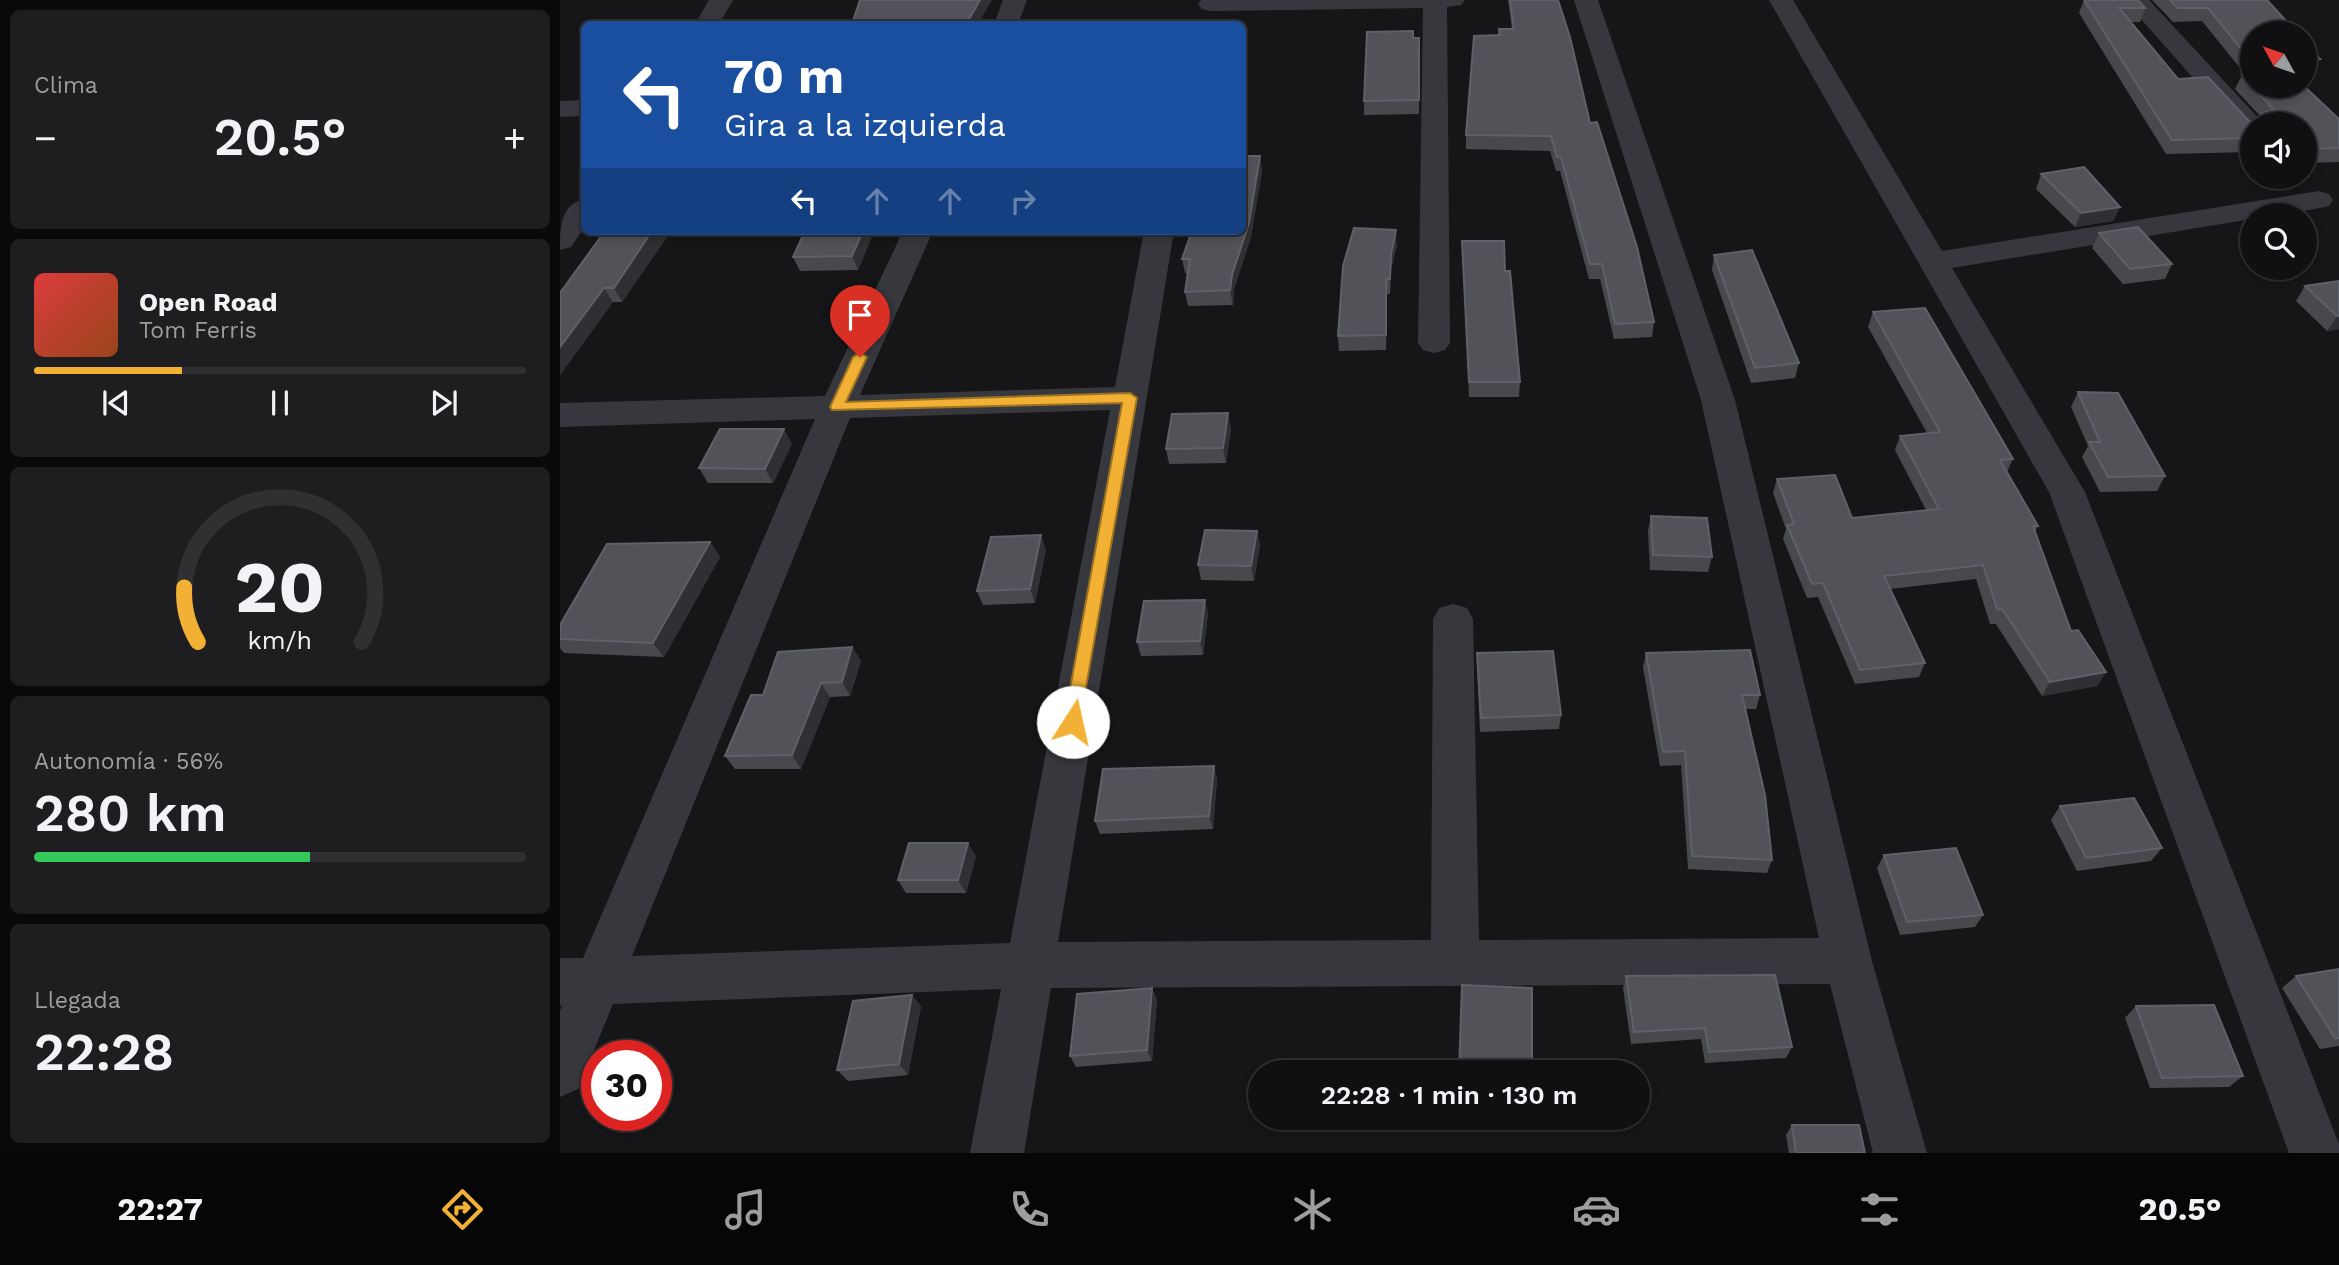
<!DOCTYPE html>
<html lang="es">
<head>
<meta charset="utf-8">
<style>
	body { margin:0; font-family:"Work Sans",sans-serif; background:#1e1e20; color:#f1f3f6; height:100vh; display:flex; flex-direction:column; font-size:26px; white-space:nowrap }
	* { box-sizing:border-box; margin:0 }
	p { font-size:23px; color:#9c9d9f }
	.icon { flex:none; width:38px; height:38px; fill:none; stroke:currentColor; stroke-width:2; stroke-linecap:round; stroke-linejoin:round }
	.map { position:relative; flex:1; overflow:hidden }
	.panel { display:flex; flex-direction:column; gap:10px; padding:10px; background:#09090a; width:560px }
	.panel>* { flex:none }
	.hud { position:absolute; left:21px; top:21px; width:665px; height:214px; border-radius:10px; box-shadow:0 4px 10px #0003,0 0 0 2px #303032; background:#1a4fa0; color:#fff; overflow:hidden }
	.needle { width:46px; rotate:310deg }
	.controls { position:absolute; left:1680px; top:21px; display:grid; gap:14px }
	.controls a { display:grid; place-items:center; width:77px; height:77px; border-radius:50%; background:#101012; box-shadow:0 4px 10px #0003,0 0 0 2px #303032; font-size:35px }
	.speed { position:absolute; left:21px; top:1040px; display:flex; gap:14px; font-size:35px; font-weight:700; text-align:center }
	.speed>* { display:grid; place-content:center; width:91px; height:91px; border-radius:50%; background:#101012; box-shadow:0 4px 10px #0003,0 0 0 2px #303032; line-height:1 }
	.speed .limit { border:10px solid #d22; background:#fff; color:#111 }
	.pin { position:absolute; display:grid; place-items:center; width:60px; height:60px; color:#fff; margin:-72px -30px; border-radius:50% 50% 50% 0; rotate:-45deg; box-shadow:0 0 7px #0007 }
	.pin .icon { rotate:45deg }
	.me { position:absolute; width:77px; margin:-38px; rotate:10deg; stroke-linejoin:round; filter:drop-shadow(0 0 5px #0008) }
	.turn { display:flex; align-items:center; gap:24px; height:147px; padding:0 28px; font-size:32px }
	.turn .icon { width:91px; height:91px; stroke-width:2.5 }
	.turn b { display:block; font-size:49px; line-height:60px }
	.lanes { display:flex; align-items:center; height:66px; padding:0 28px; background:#0003; justify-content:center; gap:35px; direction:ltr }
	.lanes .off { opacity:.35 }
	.big { font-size:52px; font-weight:600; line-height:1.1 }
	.panel .card { flex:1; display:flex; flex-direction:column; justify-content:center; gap:10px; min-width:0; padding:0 24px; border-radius:10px; background:#1e1e20 }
	.panel .dial { align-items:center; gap:0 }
	.dial svg { height:182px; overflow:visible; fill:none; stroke:#303032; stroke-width:7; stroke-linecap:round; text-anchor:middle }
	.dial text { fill:#f1f3f6; stroke:none }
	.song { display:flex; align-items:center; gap:21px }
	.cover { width:84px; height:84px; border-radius:10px; background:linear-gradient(135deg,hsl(0 70% 55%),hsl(20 70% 35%)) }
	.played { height:7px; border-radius:4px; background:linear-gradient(90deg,#f2b134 30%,#303032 30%) }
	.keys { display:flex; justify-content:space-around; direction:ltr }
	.heat { display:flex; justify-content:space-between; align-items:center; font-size:38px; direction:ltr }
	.charge { height:10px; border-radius:5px; background:linear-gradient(90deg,#34c759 56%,#303032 0) }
	.trip { position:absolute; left:688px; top:1060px; width:402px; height:70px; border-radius:35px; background:#101012; box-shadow:0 4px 10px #0003,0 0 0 2px #303032; font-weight:600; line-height:70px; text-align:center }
	.menu { display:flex; height:112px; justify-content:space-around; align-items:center; background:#060607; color:#9c9d9f }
	.menu .icon { width:49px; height:49px }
	.menu .selected { color:#f2b134 }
	.menu b { font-size:32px; color:#f1f3f6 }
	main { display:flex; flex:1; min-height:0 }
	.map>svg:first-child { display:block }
</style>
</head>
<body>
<main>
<section class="panel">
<div class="card"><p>Clima</p>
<div class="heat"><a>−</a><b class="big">20.5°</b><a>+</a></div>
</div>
<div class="card">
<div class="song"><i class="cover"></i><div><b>Open Road</b><p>Tom Ferris</p></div></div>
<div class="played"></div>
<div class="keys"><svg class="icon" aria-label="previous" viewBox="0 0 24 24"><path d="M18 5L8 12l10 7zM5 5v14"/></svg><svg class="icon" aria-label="pause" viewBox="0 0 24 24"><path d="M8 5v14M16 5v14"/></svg><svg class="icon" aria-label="next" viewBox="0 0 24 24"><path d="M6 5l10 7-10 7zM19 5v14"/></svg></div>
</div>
<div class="card dial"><svg viewBox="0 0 100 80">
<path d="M14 69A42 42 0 1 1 86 69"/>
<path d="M14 69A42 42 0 0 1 8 45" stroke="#f2b134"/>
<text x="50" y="56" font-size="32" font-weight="700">20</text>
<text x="50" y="72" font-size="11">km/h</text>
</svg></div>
<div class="card"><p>Autonomía · 56%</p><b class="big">280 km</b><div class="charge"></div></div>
<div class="card"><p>Llegada</p><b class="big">22:28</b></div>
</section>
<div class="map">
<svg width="1779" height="1153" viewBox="0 0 1779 1153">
	<rect width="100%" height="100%" fill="#161618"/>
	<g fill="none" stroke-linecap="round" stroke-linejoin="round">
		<!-- minor -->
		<path fill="#37383d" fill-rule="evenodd" d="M149,0H173L159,24H135Z
			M443,0H467L458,24H434Z
			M641,0H905L901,5L887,7L890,343L885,350L874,353L863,350L858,343L863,8L650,11L642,9L638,4Z
			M1014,0H1038L1175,400L1312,961L1367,1153H1313L1270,984L491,988L464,1153H410L441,989L53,1004L18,1089L0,1097V1011L2,1005L0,1006V958H23L255,419L0,427V403L265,396L343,231H373L300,395L555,387L584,231H614L498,942L871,940L873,619L879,608L893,604L907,608L913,619L919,940L1259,938L1141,400ZM550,410L450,943L72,956L290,418Z
			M1209,0H1233L1382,251L1759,191L1769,194L1773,200L1769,206C1744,212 1718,215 1692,215V219L1392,268L1525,492L1779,1144V1153H1729L1489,492Z
			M1564,0H1589L1704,124H1692V135L1682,133Z
			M24,100V116L0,117V101Z
			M24,199V228L11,247L0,250C0,228 0,205 24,199Z"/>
	</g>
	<!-- wall -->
	<path fill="#47494d" d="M948,0H998L1030,123L1094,322L1092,337L1054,339L1040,279H1029L1000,171H996L990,151L906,149V135L938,35L939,29H952Z
		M1524,0L1585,8L1580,22H1570L1618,79L1689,121L1697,122L1700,116L1675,89L1682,75L1779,119V162L1747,163L1745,161V124H1692V152L1606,154L1519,13Z
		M1592,0H1707L1692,33V73H1684L1642,21L1613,22Z
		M859,38V114L804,115V101Z
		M1745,42L1760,59L1753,73H1745Z
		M700,156L702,171L691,237L674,289L673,305L628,306L625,292L628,274L625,273L622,259L682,231Z
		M1481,174L1560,207L1553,221L1515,227L1476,189Z
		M27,231H111L62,302H53L0,375L41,236H30Z
		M314,231L298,270L240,271L233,257Z
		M1539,233L1612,264L1605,279L1563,284L1532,248Z
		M902,241L945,271L960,382L959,397H909Z
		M837,245L831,269L830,294H827L826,350L779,351L778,336Z
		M1154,255L1239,363L1235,378L1191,383L1152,270Z
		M1779,281V329L1767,331L1736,301L1745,286Z
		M1313,312L1453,459L1447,472L1478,526L1475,532L1511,631L1546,672L1537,686L1482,696L1436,624H1430L1416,579L1330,589L1365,663L1359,677L1295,684L1258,597L1247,598L1223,539L1226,529L1213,493L1217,479L1292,518L1366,510L1335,450L1340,436L1367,433L1308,327Z
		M1518,392L1605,476L1597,491L1540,492L1522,457L1528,446L1511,407Z
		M671,428L666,463L609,464L606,449Z
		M232,444L213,483H148L139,468Z
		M1091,516L1152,557L1148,572L1090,570L1088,531Z
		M697,531L700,545L694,581L641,580L638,565Z
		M150,542L160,557L104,657L4,653L0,648V625Z
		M486,549L475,603L423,605L417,591Z
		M645,600L648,614L643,655L581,656L577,642Z
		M292,647L301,661L290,696L270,697L241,769H175L165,756L203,695Z
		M917,653L1001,715L999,729L920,732L917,667Z
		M1086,653L1200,695L1196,709H1186L1212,860L1207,873L1128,869L1121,765L1100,766L1083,667Z
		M654,766L657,779L653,829L540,834L535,821Z
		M1500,806L1602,848L1591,861L1517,871L1491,820Z
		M1324,855L1423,915L1415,927L1340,935L1317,868Z
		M416,856L406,893H346L338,880Z
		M1779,969V1046L1760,1049L1722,988L1736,976Z
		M1066,976L1232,1047L1226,1058L1145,1063L1141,1039L1071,1044L1063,988Z
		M592,988L597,1000L592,1061L516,1067L510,1056Z
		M361,1006L348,1075L288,1081L277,1070Z
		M1576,1006L1683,1076L1669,1087L1590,1088L1565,1018Z
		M1232,1125L1305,1153H1229L1226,1135Z"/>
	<!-- shaded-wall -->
	<path fill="#2f3033" d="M420,0H432L418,24H406Z
		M700,156L702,171L691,237L674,289L673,305L670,290L672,275Z
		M1560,207L1553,221L1515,227L1521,213Z
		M836,230L837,245L831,269L830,294L831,255Z
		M92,231H111L62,302L54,288Z
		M303,231H314L298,270L292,256Z
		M826,279L827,294L826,350Z
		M44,288L53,302L0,375V347Z
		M1777,316H1779V329L1767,331Z
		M668,413L671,428L666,463L663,448Z
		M224,429L232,444L213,483L205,469Z
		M697,531L700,545L694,581L691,566Z
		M481,535L486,549L475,603L470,589Z
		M150,542L160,557L104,657L93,643Z
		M645,600L648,614L643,655L640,641Z
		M292,647L301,661L290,696L282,682Z
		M1546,672L1537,686L1482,696L1490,682Z
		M261,683L270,697L241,769L232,755Z
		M654,766L657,779L653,829L649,816Z
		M408,843L416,856L406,893L398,880Z
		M592,988L597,1000L592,1061L587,1050Z
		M352,995L361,1006L348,1075L339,1064Z"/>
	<!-- building -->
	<path fill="#525359" stroke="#5f6168" stroke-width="2" d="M300,0H420L406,24H292Z
		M950,0H998L1010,37L1030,123L1037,122L1077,247L1094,322L1055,324L1042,264H1030L1001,157H997L991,136L906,135L914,36L940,35L939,29H954Z
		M1524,0H1578L1585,8H1559L1618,79L1648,77L1689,121L1701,123L1702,113L1714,110L1682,75L1692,74V86H1744L1779,119V148L1754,149L1745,137V124H1692V138L1612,140Z
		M1610,0H1707L1737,33H1692V60H1690L1648,8H1618Z
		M853,31V38H859V100L804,101L807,32Z
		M1745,42L1760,59H1745Z
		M682,156H700L689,223L672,275L670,290L625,292L630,259H622L632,231H682Z
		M1524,167L1560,207L1521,213L1481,174Z
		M1578,227L1612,264L1570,269L1539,233Z
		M794,228L836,230L831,255L830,279H826V335L778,336L783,266Z
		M45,231H92L54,288H44L0,347V293Z
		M245,231H303L292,256L233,257Z
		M902,241H944L945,271H950L960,382H909Z
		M1192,250L1239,363L1195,368L1154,255Z
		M1779,281V316H1777L1745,286Z
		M1365,308L1453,459L1440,460L1478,526H1473L1511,631L1518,630L1546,672L1490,682L1443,610L1437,609L1423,565L1324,576L1365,663L1300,670L1263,583L1252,584L1227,525L1234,524L1217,479L1275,475L1292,518L1379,509L1340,436L1380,432L1313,312Z
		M1518,392L1558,393L1605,476L1548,477L1529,442H1540Z
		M668,413L663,448L606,449L612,414Z
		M160,429H224L205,469L139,468Z
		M1091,516L1147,518L1152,557L1093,555Z
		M645,530L697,531L691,566L638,565Z
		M481,535L470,589L417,591L431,537Z
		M150,542L93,643L0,639V625L47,544Z
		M645,600L640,641L577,642L584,601Z
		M292,647L282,682L261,683L232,755L165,756L191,695H203L218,652Z
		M1190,650L1200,695H1182L1205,795L1212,860L1132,856L1125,751L1103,752L1086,653Z
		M993,651L1001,715L921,718L917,653Z
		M654,766L649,816L535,821L543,769Z
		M1574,798L1602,848L1526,858L1500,806Z
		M349,843H408L398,880H338Z
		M1396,848L1423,915L1347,922L1324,855Z
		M1779,969V1038H1775L1736,976Z
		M1215,975L1232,1047L1149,1052L1145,1028L1074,1032L1066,976Z
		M902,985L972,988V1073H899Z
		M592,988L587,1050L510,1056L517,994Z
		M352,995L339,1064L277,1070L293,1001Z
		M1654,1005L1683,1076L1602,1078L1576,1006Z
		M1232,1125H1299L1305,1153H1236Z"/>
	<!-- route -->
	<path fill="#f2b134" stroke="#9d7322" stroke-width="2" d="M300,352L307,357L286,402L570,393L577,398L519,727L513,729L507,727L504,722L562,403L272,410L270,407L293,357Z"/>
</svg>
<div class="controls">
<a><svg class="needle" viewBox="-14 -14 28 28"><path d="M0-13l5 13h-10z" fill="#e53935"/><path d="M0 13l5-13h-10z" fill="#9c9d9f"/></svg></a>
<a><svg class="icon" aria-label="sound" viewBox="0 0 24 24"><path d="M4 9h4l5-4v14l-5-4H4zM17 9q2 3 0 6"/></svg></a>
<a><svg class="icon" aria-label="search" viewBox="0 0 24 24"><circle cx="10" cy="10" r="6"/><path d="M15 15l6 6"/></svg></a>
</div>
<div class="speed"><div class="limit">30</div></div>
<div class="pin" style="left:300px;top:357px;background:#d93025"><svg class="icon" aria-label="arrive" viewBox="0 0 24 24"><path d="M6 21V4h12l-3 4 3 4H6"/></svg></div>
<svg class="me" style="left:513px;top:722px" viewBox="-20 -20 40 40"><circle r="19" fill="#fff"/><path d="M0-13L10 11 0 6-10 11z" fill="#f2b134"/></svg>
<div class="trip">22:28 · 1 min · 130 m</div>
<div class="hud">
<div class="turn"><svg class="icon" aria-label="left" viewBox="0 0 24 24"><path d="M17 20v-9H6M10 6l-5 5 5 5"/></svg><div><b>70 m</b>Gira a la izquierda</div></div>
<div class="lanes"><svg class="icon" aria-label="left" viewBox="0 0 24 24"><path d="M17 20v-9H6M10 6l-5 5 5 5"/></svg><svg class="icon off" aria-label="ahead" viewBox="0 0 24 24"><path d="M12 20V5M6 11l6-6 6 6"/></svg><svg class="icon off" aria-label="ahead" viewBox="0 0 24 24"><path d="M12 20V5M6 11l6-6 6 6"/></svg><svg class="icon off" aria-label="right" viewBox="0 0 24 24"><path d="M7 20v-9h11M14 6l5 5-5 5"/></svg></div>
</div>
</div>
</main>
<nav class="menu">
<b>22:27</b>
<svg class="icon selected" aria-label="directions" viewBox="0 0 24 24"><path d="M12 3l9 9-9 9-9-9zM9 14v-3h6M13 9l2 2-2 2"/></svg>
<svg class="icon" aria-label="music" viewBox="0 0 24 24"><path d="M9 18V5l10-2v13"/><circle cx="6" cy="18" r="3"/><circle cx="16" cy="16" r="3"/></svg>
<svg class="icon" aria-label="phone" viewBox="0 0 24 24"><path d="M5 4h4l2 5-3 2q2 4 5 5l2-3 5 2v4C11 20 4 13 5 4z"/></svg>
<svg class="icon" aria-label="climate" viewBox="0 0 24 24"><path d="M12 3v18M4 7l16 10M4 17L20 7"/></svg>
<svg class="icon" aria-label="car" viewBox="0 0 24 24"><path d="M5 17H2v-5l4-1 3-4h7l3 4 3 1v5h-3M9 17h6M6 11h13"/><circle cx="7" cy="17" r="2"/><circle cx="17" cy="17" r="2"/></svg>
<svg class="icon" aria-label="filters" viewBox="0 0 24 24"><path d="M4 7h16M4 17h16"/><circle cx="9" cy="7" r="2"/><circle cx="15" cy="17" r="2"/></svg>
<b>20.5°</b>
</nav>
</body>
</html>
